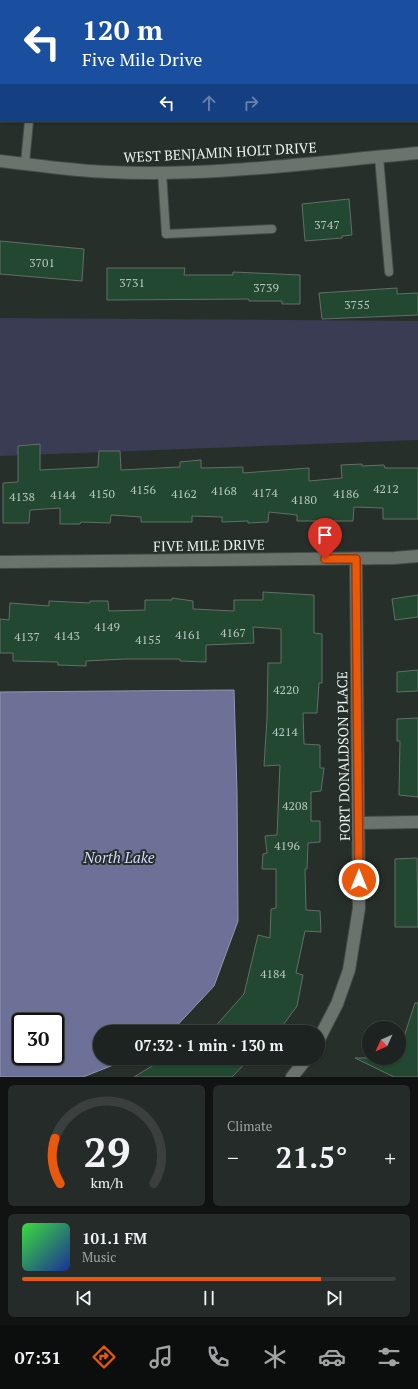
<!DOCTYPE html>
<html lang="en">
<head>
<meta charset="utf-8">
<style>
	body { margin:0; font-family:"PT Serif",serif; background:#252b29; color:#f1f3f6; height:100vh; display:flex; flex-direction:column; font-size:15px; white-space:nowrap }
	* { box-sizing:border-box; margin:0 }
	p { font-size:13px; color:#a0a4a5 }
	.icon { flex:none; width:22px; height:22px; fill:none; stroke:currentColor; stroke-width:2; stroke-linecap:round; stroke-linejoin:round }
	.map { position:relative; height:1077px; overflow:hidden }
	.details { display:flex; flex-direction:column; gap:8px; padding:8px; background:#101312; flex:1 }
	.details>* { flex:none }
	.top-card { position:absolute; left:0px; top:0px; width:418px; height:122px; box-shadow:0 1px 3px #0004,0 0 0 1px #3b403e; background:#1a4fa0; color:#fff; overflow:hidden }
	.needle { width:26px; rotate:225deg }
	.fabs { position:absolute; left:362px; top:1021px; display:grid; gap:8px }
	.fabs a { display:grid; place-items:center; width:44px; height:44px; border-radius:50%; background:#1d2320; box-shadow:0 1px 3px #0004,0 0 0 1px #3b403e; font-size:20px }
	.speed { position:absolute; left:12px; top:1013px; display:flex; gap:8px; font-size:20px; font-weight:700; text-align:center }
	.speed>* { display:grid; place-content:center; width:52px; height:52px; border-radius:50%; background:#1d2320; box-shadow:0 1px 3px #0004,0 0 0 1px #3b403e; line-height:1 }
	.speed .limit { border:2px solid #111; border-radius:6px; background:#fff; color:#111 }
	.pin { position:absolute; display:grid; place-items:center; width:34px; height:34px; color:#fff; margin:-41px -17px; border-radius:50% 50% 50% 0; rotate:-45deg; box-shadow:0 0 4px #0007 }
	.pin .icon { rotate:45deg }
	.me { position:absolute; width:44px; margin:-22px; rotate:0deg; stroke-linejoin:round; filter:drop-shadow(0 0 3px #0008) }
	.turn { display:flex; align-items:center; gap:14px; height:84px; padding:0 16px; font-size:18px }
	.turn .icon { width:52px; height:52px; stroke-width:2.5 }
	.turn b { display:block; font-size:28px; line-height:34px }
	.lanes { display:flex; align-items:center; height:38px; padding:0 16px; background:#0003; justify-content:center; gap:20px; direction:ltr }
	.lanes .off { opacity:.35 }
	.big { font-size:30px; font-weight:700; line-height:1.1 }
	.details .tile { flex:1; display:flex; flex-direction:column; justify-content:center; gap:6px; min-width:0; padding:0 14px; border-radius:6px; background:#252b29 }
	.details .dial { align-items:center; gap:0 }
	.dial svg { height:104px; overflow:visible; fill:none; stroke:#3b403e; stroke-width:7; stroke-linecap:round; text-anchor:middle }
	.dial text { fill:#f1f3f6; stroke:none }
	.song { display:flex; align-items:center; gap:12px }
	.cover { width:48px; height:48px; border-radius:6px; background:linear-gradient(135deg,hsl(120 70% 55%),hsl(230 70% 35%)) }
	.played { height:4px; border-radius:2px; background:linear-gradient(90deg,#ea580c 80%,#3b403e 80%) }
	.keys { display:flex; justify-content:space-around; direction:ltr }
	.heat { display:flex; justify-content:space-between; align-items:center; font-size:22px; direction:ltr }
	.details .tiles { flex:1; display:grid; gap:8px; grid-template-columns:1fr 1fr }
	.tile:last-child { grid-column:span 2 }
	.trip { position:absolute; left:93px; top:1025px; width:232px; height:40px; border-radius:20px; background:#1d2320; box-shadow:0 1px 3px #0004,0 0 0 1px #3b403e; font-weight:700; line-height:40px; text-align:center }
	.tabs { display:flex; height:64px; justify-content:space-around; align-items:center; background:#0c0e0d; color:#a0a4a5 }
	.tabs .icon { width:28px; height:28px }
	.tabs .active { color:#ea580c }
	.tabs b { font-size:18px; color:#f1f3f6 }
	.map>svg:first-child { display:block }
</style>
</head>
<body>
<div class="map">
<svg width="418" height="1077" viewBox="0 0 418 1077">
	<rect width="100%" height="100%" fill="#272f2a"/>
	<!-- green -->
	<path fill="#3a3c53" d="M0,318L418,321V440L0,456Z"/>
	<!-- water -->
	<path fill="#6d7197" stroke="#9397b1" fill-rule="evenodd" d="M234,690L237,792L238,921L214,986L171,1032H100V1058H131L83,1077H0V692ZM21,1022H55V1056H21Z"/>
	<!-- building -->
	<path fill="#224831" stroke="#646e67" d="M349,199L352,235L342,236V238L305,241L302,204Z
		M0,241L84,249L82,281L0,274Z
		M107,268H185L184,275H233V272L300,275V304H282V301H249V299L107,300Z
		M397,288V294L418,293V315L322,319L319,293Z
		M40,444V470L98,467L99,451H120L121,470L180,467V462L201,460V468L243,467V473L309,468V481L342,478L341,465L362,464V466L384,465L385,468H418V519H383V508L354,507L353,521H297V515L269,512L268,522L248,523V521L222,522V517L192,516V522H141V517L111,515L110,523L81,522L80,524H60V508L30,510L29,523H3V483L18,482V446Z
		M263,592L314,595V633L322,634V683H319L317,713H303L304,744L320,745V768H324L321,791L311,792V821H320V842L308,843L307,869H305L306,910L320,911L321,932L305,931L296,973L303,975L297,1006L278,1032H206L211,1027L213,1029L244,994L258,935L270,938L271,909L276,908V869H262L263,854L267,853L265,836L277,835L280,765L264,766L267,718L268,663H281V629L253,627L254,643L206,645V662L180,661V659H125L86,661V666L58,665V662L13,661V653H0V619L9,620L10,603L49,606V601L90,603V601H108L109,611L145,610V600H172V598L193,601V609L234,611V600H263Z
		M418,595V617L395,620L392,599Z
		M418,670V691L397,692V672Z
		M418,718V797L399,795L400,741H397V719Z
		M417,858L418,927H395V859Z
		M415,1003H418V1077H394L355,1058H399V1052Z
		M165,1058H250L232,1077H134Z"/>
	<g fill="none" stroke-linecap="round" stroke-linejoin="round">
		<!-- lane casing -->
		<g stroke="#454b47" stroke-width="10">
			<path id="lane" d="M287,0V1
				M417,82H418
				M0,86L1,87
				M379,157L389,272
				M25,163L29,121
				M162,172L166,234L272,229"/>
		</g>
		<!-- street casing -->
		<g stroke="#454b47" stroke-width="14">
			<path id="street" d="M0,562L394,558L418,556
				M359,823L418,822
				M318,1041L337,1004L349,970L359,908L356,559
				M292,1077L307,1058"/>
		</g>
		<!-- secondary casing -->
		<g stroke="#454b47" stroke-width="14">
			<path id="secondary" d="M0,161C36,165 73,171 109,172C212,177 316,162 418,153"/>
		</g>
		<!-- lane -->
		<use href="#lane" stroke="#6a746d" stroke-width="8"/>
		<!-- street -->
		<use href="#street" stroke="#6a746d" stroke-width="12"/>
		<!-- secondary -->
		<use href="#secondary" stroke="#6a746d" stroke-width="12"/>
	</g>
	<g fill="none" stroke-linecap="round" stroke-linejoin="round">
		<!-- route casing -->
		<g stroke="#983908" stroke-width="10">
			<path id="route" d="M325,559H356L359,880"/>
		</g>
		<!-- route -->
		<use href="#route" stroke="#ea580c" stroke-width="7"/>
	</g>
	<g text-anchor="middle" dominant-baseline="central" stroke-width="4" stroke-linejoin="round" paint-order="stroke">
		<!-- number labels -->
		<g font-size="12" fill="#b9c7be">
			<text x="327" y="224">3747</text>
			<text x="42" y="262">3701</text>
			<text x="132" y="282">3731</text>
			<text x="266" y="287">3739</text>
			<text x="357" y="304">3755</text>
			<text x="386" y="488">4212</text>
			<text x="143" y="489">4156</text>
			<text x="224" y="490">4168</text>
			<text x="265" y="492">4174</text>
			<text x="102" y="493">4150</text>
			<text x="184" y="493">4162</text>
			<text x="346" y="493">4186</text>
			<text x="63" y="494">4144</text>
			<text x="22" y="496">4138</text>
			<text x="304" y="499">4180</text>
			<text x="107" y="626">4149</text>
			<text x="233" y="632">4167</text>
			<text x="188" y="634">4161</text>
			<text x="67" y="635">4143</text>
			<text x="27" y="636">4137</text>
			<text x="148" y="639">4155</text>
			<text x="286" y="689">4220</text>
			<text x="285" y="731">4214</text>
			<text x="295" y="805">4208</text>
			<text x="287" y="845">4196</text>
			<text x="273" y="973">4184</text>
		</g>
		<!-- street labels -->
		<g font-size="14" fill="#ebf1ed" stroke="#272f2a">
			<text transform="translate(220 152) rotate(-3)">WEST BENJAMIN HOLT DRIVE</text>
			<text transform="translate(209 545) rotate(-1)">FIVE MILE DRIVE</text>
			<text transform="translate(343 756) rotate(-91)">FORT DONALDSON PLACE</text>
		</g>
		<!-- water labels -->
		<g font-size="15" font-style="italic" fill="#d3d8fe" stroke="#272f2a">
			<text x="119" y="857">North Lake</text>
		</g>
	</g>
</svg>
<div class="fabs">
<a><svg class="needle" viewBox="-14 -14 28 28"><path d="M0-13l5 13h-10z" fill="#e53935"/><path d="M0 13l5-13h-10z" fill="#a0a4a5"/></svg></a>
</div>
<div class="speed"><div class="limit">30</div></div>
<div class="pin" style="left:325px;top:559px;background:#d93025"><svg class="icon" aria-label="arrive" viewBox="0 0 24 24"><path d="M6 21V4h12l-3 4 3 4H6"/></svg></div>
<svg class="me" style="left:359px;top:880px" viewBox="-20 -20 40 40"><circle r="17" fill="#ea580c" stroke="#fff" stroke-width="3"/><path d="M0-11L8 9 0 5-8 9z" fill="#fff"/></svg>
<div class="trip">07:32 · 1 min · 130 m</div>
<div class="top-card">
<div class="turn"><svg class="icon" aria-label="left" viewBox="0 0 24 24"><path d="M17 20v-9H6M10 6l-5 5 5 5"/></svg><div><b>120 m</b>Five Mile Drive</div></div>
<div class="lanes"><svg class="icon" aria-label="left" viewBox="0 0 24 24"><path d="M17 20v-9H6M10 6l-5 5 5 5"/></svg><svg class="icon off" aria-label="ahead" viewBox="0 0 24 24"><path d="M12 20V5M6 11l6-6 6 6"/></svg><svg class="icon off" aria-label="right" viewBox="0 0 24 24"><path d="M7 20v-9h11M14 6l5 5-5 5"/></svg></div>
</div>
</div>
<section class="details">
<div class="tiles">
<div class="tile dial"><svg viewBox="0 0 100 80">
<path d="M14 69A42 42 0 1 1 86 69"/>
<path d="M14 69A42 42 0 0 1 10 34" stroke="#ea580c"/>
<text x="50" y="56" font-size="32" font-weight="700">29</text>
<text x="50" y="72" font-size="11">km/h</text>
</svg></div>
<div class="tile"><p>Climate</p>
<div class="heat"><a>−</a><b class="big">21.5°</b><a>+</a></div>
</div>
<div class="tile">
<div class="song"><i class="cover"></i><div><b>101.1 FM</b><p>Music</p></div></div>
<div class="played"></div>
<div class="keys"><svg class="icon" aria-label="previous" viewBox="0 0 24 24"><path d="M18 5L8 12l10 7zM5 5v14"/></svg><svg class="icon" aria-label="pause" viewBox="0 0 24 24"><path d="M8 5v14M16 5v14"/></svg><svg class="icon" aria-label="next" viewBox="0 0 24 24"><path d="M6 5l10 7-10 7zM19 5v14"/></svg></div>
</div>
</div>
</section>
<nav class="tabs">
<b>07:31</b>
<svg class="icon active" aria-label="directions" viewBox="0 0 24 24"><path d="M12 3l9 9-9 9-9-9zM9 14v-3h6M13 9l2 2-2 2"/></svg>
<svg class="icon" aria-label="music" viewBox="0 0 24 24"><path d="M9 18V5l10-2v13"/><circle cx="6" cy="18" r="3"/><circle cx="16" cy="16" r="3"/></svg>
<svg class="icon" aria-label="phone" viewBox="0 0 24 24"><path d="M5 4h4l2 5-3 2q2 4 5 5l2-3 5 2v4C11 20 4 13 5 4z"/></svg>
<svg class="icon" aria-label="climate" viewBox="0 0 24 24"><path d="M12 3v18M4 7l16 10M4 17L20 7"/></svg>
<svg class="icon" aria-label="car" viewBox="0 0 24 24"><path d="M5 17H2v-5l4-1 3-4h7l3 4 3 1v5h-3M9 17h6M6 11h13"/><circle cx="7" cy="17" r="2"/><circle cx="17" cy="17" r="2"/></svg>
<svg class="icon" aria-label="filters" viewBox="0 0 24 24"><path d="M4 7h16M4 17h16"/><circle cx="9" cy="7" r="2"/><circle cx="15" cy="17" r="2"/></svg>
</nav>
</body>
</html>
